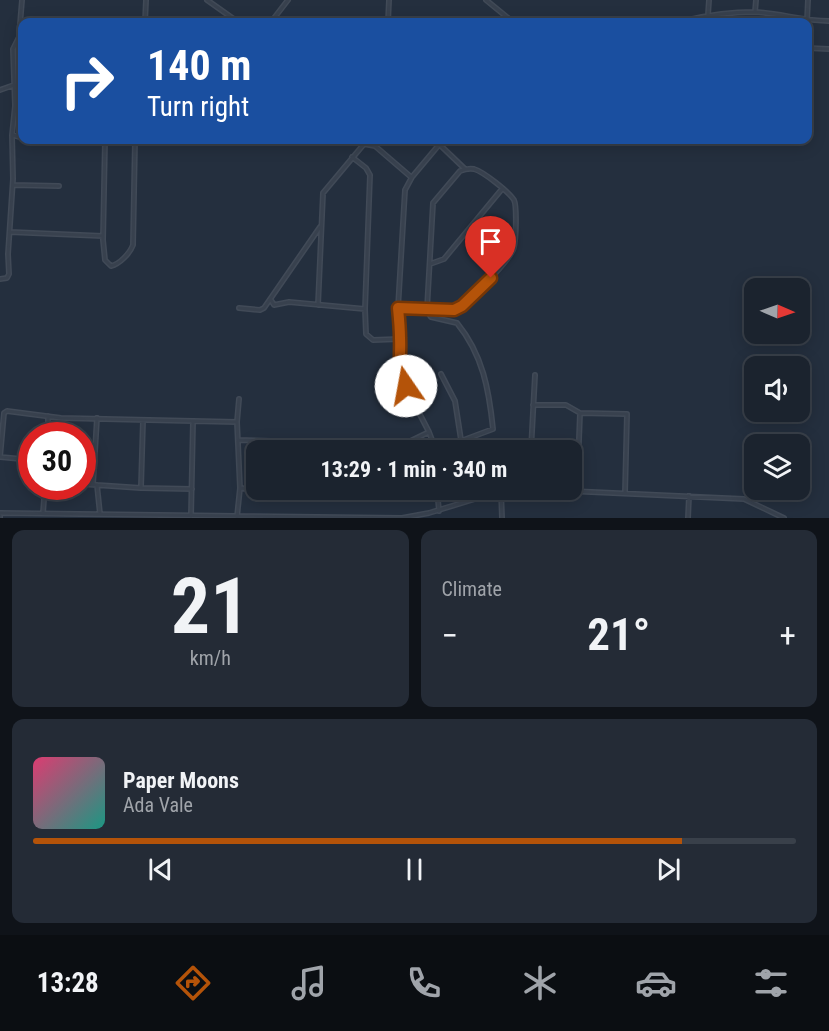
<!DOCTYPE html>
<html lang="en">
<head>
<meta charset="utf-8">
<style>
	body { margin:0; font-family:"Roboto Condensed",sans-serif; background:#242b36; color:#f1f3f6; height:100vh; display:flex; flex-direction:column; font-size:22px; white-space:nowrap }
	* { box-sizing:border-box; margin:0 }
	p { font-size:20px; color:#a0a4aa }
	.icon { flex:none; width:33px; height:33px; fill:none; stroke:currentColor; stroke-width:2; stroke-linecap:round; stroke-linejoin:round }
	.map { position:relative; height:518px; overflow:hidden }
	.sheet { display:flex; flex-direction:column; gap:12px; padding:12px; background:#0f1319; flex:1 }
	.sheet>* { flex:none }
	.guide { position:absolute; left:18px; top:18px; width:794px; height:126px; border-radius:12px; box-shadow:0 3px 15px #0003,0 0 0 2px #39404a; background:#1a4fa0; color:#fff; overflow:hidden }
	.needle { width:39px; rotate:92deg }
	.fabs { position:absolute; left:744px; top:278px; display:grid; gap:12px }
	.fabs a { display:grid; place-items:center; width:66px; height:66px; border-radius:12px; background:#1b232e; box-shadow:0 3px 15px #0003,0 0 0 2px #39404a; font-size:30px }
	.speed { position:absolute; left:18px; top:422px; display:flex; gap:12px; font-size:30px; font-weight:700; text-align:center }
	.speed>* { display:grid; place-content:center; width:78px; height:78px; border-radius:50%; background:#1b232e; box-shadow:0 3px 15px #0003,0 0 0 2px #39404a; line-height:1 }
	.speed .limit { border:9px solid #d22; background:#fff; color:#111 }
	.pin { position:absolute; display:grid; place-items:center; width:51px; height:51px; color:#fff; margin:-62px -26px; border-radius:50% 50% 50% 0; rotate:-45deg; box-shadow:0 0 6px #0007 }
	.pin .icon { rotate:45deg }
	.me { position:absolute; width:66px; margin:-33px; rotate:348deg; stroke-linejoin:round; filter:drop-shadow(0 0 4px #0008) }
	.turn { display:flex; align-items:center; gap:21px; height:126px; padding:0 30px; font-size:27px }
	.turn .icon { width:78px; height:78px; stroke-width:2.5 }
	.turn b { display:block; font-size:42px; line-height:51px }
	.big { font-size:45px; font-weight:700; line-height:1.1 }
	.sheet .card { flex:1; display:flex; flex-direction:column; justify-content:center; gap:9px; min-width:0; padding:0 21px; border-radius:12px; background:#242b36 }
	.sheet .dial { align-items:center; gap:0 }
	.dial b { font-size:78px; line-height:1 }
	.song { display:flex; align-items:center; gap:18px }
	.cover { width:72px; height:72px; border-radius:9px; background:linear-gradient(135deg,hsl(340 70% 55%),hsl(170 70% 35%)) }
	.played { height:6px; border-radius:3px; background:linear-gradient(90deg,#b45309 85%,#39404a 85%) }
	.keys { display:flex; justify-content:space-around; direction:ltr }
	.heat { display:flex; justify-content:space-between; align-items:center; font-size:33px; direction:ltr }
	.sheet .tiles { flex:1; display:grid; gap:12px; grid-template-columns:1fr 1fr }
	.card:last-child { grid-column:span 2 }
	.trip { position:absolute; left:246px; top:440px; width:336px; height:60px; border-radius:12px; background:#1b232e; box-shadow:0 3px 15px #0003,0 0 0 2px #39404a; font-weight:700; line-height:60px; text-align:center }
	.tab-bar { display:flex; height:96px; justify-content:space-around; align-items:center; background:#0b0e12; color:#a0a4aa }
	.tab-bar .icon { width:42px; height:42px }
	.tab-bar .selected { color:#b45309 }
	.tab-bar b { font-size:27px; color:#f1f3f6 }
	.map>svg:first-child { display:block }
</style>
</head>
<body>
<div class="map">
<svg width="829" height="518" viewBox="0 0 829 518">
	<rect width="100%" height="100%" fill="#242f3e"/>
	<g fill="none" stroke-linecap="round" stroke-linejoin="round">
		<!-- minor casing -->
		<g stroke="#414a57" stroke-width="6">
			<path id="minor" d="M207,0L238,22
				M486,0L513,22
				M755,12L756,0
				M708,15L709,0
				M807,21L808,0
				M145,22L146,0
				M271,22L288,0
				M388,22L389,0
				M687,22L688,20C709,15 732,12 754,12C779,13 803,21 829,21
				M807,48L829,49
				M0,90L14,85L22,86
				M13,135L22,138
				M105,140L103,240L105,260L111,266C120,264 130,253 133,245L135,140
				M439,144L465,169
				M352,157L366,168L370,175L365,309L366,334L373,340L400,339
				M13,185L59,186
				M10,232L103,236
				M430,264L444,259L502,189
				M0,279L7,278L9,274L8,254L13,179L12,135L15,106L13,49L19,37L22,0
				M271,300L274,305L289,302L365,309
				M318,305L323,193L364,144L375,146L411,177
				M239,308L260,310L264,308L320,227
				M398,308L427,309V311L459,309C470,300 512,259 514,247C516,239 517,206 514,200C509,192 484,172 474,169C469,168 465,169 460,171L433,203L427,309
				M427,311L431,317L457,323C483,355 489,390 493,429L437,450
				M441,374L455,401L461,440
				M533,405H566L580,413L627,414L625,493
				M48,435V416
				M238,440L342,443L394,449L429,432
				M292,450L293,441
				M341,450L342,443
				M436,450L429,432L400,376L399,365L400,339L398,308L405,190L412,177L443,140
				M531,450L535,375
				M0,457L4,413L7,411L61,418L237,422
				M0,457L32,460
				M82,484L141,488L192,489
				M93,484L97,418
				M97,485L100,514
				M141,487L143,420
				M240,488L290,493L389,496L391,489
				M437,489L439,511
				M526,489L744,499L784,518
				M501,491L502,518
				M577,492L580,413
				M0,513L402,518L429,513L501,491L515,489
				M43,513L45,486
				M0,516V518
				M191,516L193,421
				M237,517L240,488L237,422L239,399
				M688,518L689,496"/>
		</g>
		<!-- minor -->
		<use href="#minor" stroke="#38414e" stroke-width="3"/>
	</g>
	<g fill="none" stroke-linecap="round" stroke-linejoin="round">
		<!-- route casing -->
		<g stroke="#753606" stroke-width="15">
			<path id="route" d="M406,386C397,369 401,356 400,338C400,328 399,318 398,308L454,310L462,306L491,278"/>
		</g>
		<!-- route -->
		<use href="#route" stroke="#b45309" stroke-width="10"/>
	</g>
</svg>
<div class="fabs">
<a><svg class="needle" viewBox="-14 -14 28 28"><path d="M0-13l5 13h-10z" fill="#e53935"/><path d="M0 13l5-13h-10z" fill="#a0a4aa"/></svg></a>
<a><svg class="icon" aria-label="sound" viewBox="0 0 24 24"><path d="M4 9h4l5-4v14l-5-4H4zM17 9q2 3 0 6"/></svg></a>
<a><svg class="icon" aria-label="layers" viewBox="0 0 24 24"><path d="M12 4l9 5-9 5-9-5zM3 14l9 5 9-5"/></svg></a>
</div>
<div class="speed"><div class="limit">30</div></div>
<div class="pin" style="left:491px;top:278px;background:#d93025"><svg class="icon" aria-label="arrive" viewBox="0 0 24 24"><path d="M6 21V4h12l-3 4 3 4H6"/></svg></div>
<svg class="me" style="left:406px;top:386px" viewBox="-20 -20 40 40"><circle r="19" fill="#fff"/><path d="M0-13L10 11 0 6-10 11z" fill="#b45309"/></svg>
<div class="trip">13:29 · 1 min · 340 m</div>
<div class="guide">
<div class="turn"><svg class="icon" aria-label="right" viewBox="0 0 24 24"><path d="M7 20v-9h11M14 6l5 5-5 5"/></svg><div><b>140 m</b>Turn right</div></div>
</div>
</div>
<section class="sheet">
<div class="tiles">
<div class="card dial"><b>21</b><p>km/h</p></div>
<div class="card"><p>Climate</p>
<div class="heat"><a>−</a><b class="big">21°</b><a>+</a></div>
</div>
<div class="card">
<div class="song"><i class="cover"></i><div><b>Paper Moons</b><p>Ada Vale</p></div></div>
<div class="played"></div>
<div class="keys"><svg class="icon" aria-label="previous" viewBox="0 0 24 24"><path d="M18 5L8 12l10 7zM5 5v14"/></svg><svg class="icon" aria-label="pause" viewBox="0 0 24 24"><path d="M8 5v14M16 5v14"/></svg><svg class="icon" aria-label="next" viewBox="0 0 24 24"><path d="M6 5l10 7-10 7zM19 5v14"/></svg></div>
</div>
</div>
</section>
<nav class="tab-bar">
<b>13:28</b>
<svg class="icon selected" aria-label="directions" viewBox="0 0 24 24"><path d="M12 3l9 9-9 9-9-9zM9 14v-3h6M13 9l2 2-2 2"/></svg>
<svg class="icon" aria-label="music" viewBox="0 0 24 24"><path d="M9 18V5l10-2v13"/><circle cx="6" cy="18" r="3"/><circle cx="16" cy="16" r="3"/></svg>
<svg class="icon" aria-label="phone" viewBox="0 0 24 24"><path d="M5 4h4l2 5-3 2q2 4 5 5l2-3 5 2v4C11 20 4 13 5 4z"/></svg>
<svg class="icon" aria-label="climate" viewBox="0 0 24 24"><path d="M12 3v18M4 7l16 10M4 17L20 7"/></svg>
<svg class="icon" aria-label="car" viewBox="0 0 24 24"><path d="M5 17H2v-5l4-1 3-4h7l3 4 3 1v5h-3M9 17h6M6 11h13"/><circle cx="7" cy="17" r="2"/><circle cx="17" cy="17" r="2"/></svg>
<svg class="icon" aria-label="filters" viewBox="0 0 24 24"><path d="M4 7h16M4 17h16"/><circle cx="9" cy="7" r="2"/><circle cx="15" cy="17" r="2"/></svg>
</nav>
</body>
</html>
